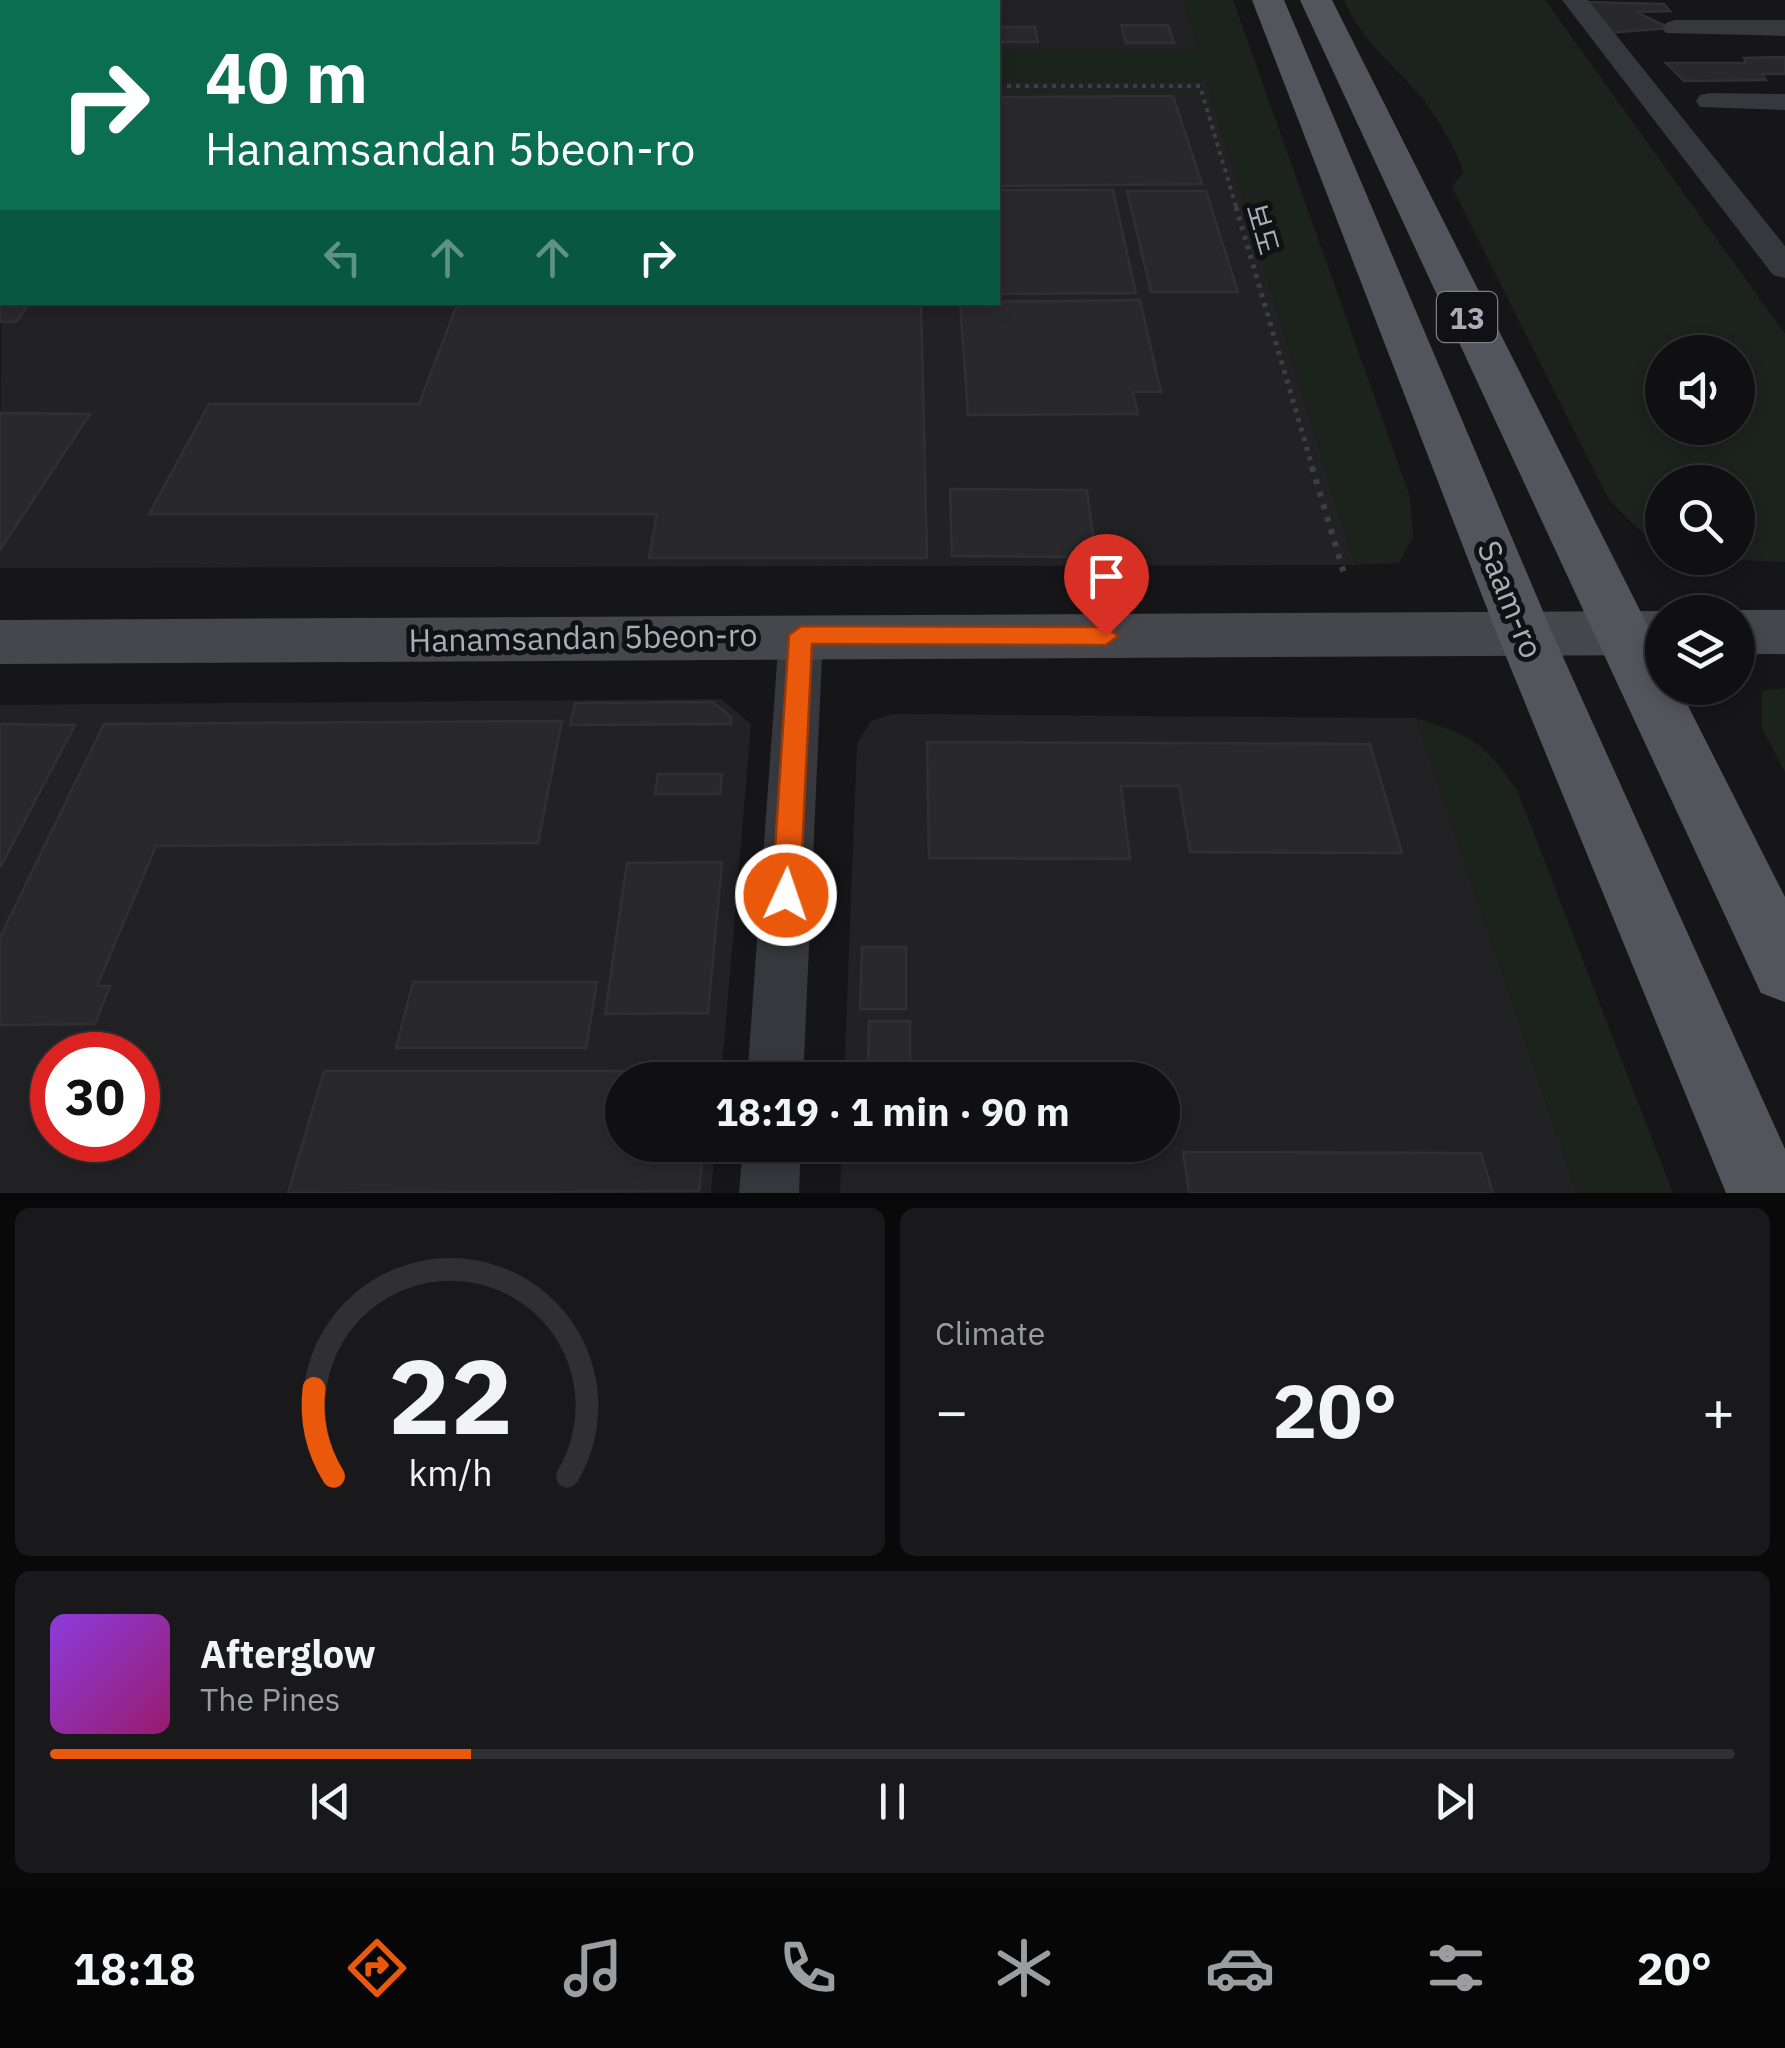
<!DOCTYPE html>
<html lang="en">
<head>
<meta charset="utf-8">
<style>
	body { margin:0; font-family:"IBM Plex Sans","Noto Sans KR",sans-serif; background:#19191b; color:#f1f3f6; height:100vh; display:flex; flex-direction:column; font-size:38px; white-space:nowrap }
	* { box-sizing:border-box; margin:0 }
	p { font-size:32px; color:#9c9d9f }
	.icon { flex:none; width:55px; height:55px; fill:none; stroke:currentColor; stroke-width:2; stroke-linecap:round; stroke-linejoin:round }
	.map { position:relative; height:1193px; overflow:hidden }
	.sheet { display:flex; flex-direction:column; gap:15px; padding:15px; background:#09090a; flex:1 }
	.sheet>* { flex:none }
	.top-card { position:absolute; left:0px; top:0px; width:1000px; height:305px; box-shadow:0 5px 15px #0003,0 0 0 2px #303032; background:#0b6e4f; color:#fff; overflow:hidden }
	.buttons { position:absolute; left:1645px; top:335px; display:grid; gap:20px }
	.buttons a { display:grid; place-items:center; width:110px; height:110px; border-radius:50%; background:#101012; box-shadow:0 5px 15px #0003,0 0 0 2px #303032; font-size:50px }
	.speed { position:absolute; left:30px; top:1032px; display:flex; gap:20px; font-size:50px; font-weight:700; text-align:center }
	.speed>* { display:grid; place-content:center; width:130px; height:130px; border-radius:50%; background:#101012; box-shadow:0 5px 15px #0003,0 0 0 2px #303032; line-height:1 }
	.speed .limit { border:15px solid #d22; background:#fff; color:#111 }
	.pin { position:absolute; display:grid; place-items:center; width:85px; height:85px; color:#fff; margin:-102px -42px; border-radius:50% 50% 50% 0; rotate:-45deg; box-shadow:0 0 10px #0007 }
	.pin .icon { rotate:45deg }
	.me { position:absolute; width:110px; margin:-55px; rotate:3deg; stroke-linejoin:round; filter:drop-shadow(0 0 8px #0008) }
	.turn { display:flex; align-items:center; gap:35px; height:210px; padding:0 40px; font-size:45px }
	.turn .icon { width:130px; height:130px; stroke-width:2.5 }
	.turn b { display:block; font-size:70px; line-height:85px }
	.lanes { display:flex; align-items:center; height:95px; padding:0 40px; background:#0003; justify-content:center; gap:50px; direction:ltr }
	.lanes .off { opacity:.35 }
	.big { font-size:75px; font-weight:700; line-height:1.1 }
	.sheet .tile { flex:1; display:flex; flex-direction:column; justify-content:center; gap:15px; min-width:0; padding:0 35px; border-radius:15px; background:#19191b }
	.sheet .dial { align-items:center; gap:0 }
	.dial svg { height:260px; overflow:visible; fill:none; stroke:#303032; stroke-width:7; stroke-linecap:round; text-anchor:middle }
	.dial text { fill:#f1f3f6; stroke:none }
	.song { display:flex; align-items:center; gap:30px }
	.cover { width:120px; height:120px; border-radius:15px; background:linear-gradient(135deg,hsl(270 70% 55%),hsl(320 70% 35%)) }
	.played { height:10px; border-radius:5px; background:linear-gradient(90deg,#ea580c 25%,#303032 25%) }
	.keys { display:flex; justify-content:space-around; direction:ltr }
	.heat { display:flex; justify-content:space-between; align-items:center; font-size:55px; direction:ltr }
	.sheet .tiles { flex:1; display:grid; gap:15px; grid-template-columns:1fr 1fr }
	.tile:last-child { grid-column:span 2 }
	.trip { position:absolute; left:605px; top:1062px; width:575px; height:100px; border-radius:50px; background:#101012; box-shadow:0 5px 15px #0003,0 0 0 2px #303032; font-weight:700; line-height:100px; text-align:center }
	.tabs { display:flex; height:160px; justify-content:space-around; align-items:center; background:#060607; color:#9c9d9f }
	.tabs .icon { width:70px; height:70px }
	.tabs .current { color:#ea580c }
	.tabs b { font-size:45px; color:#f1f3f6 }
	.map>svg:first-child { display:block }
</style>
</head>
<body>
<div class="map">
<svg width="1785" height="1193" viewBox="0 0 1785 1193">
	<rect width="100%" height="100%" fill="#161618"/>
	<!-- built -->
	<path fill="#222225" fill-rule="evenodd" d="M0,0H1183L1199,50H998V2H2L0,50Z
		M998,82H1207L1355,565L0,568L2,103V302H998Z
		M721,699L751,724L721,1080H622V1145H715L711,1193H0V705ZM52,1055H138V1140H52Z
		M893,714L1416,718L1577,1193H840L842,1145H1162V1080H844L857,744L871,721Z"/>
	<!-- green -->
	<path fill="#1c231d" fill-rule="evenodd" d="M1183,0H1233L1410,497L1413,537L1399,563L1355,565L1207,82H998V50H1198Z
		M1344,0H1545L1785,334V562L1694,558H1738V482H1662V544L1649,539L1609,500L1452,187L1464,172C1453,145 1439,119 1421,97C1391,61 1364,45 1344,0ZM1662,352H1738V428H1662Z
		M1785,688V772L1762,728V691Z
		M1416,718C1473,737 1482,740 1517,790L1673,1193H1577Z"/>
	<!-- building -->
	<path fill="#29292c" stroke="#303034" stroke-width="2.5" d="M378,0H764L376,2Z
		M902,0H994V2H902Z
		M1583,2L1664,4L1670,11L1636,12L1670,28L1606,33Z
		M1121,25H1168L1174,43H1126Z
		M998,27H1035L1038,42H998Z
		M1785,57V74H1762L1766,80L1684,81L1666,63H1746L1744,58Z
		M1173,96L1202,184L998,186V97Z
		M998,190H1113L1136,293L998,294Z
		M1127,191H1206L1238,292H1151Z
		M0,261L2,302H31L16,322H0Z
		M1140,300L1161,392H1133L1138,414L968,415L960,302Z
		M458,302H921L927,558H649L657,514H149L209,404H419Z
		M0,413L90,414L0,550Z
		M950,489L1087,490L1096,557L952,556Z
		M713,702L731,717V724L570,725L575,703Z
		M562,721L538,843L156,846L97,986H110L95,1024L0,1025V937L104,724Z
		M0,724L75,725L0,868Z
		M927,742L1370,744L1402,853L1190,852L1179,786H1121L1130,859L929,858Z
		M658,774H722L720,794H655Z
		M722,862L708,1013L605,1014L627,863Z
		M862,947H906V1009H860Z
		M413,982H597L586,1048H396Z
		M869,1021H910V1073H868Z
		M324,1071H711L710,1080H622V1145H704L699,1191L288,1193Z
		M1183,1152L1481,1153L1493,1193H1189Z"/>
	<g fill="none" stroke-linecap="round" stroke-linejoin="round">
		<!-- path-far2 -->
		<path stroke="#3d3f44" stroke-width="4" stroke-dasharray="4 5" stroke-linecap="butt" d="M998,86H1200L1237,210"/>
		<!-- path-far1 -->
		<path stroke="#3d3f44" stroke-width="5" stroke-dasharray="4 6" stroke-linecap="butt" d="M1236,207L1313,469"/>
		<!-- path -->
		<path stroke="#3d3f44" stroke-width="6" stroke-dasharray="5 8" stroke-linecap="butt" d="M1312,467L1345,577"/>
		<!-- street -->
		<path fill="#37383d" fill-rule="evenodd" d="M1562,0H1588L1785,246V278L1773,275Z
			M1675,20H1785V36L1666,33L1662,28L1666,23Z
			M1710,93L1785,94V110L1700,107L1696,101L1700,95Z
			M801,618L816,623L823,635L803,1080H747L779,635L786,623Z
			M743,1145H801L799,1193H739Z"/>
		<!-- secondary -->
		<path fill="#45474d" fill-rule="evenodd" d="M1738,610H1785V654H1738V612H1730Z
			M1662,611L1667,612H1662V655L0,664V620Z"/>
		<!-- primary -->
		<path fill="#53555c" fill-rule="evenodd" d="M1252,0H1284L1554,637L1785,1149V1193H1726L1498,637Z
			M1300,0H1332L1662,654V688H1679L1785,897V1002L1761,993Z"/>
	</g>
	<!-- route -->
	<path fill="#ea580c" stroke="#983908" stroke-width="2.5" d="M801,626L1106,627L1118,636L1106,645L812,644L800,895L796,904L786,907L776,904L772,895L789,635Z"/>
	<g text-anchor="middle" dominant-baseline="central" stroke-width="10" stroke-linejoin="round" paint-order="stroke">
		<!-- far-street labels -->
		<g font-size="28" fill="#a8adb8" stroke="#111113">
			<text transform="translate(1263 229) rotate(74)">보도</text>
		</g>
		<!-- shield labels -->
		<rect fill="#111113" stroke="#7b7e86" stroke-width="2.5" x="1437" y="292" width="60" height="50" rx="8"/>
		<g font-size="30" font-weight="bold" fill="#a8adb8">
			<text x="1467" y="317">13</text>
		</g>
		<!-- street labels -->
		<g font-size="32" fill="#a8adb8" stroke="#111113">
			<text transform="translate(1511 599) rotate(68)">Saam-ro</text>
			<text transform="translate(583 637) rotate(-1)">Hanamsandan 5beon-ro</text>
		</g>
	</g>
</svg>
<div class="buttons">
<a><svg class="icon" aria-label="sound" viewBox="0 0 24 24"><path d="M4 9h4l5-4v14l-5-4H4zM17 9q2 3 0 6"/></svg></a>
<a><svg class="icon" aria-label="search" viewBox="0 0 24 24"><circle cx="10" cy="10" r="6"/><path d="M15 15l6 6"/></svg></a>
<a><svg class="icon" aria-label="layers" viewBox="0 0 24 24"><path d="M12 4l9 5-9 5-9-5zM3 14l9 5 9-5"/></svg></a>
</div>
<div class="speed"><div class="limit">30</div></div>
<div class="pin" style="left:1106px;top:636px;background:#d93025"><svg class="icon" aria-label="arrive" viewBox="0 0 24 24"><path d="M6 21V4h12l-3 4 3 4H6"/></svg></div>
<svg class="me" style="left:786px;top:895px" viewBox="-20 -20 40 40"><circle r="17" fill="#ea580c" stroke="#fff" stroke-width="3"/><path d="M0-11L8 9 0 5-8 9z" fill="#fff"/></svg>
<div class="trip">18:19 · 1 min · 90 m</div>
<div class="top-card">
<div class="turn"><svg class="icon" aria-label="right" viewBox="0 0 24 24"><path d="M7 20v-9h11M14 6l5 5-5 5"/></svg><div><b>40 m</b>Hanamsandan 5beon-ro</div></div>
<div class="lanes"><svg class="icon off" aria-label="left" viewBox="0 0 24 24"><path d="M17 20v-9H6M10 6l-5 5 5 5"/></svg><svg class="icon off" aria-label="ahead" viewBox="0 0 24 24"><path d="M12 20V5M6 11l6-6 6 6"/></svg><svg class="icon off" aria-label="ahead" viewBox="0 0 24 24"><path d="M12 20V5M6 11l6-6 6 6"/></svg><svg class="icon" aria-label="right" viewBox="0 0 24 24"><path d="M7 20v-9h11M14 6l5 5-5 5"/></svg></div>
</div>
</div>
<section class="sheet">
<div class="tiles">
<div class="tile dial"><svg viewBox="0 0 100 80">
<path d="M14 69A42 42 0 1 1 86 69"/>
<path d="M14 69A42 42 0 0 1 8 42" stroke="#ea580c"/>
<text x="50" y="56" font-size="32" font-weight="700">22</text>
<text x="50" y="72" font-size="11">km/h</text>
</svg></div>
<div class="tile"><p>Climate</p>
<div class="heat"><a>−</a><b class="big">20°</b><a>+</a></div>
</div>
<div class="tile">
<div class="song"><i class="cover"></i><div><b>Afterglow</b><p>The Pines</p></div></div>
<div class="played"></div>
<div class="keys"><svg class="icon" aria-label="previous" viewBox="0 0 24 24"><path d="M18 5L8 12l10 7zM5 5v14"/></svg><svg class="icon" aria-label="pause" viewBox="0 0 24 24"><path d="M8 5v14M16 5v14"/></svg><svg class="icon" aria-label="next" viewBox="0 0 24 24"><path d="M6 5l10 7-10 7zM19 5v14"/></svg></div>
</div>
</div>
</section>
<nav class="tabs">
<b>18:18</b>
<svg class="icon current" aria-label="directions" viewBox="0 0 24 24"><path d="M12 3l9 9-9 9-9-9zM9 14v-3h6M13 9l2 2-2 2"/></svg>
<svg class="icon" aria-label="music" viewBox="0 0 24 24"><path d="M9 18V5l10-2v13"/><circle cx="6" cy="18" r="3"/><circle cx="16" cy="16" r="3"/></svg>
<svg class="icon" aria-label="phone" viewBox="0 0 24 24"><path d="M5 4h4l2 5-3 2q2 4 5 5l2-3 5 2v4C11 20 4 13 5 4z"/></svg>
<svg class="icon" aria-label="climate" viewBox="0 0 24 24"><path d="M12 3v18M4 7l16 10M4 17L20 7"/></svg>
<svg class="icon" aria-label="car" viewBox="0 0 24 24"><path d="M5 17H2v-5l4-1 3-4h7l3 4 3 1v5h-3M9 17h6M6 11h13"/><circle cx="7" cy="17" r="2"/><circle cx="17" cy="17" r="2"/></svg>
<svg class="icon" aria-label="filters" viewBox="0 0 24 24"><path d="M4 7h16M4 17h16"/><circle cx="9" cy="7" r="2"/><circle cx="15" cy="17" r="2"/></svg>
<b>20°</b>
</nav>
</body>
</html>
